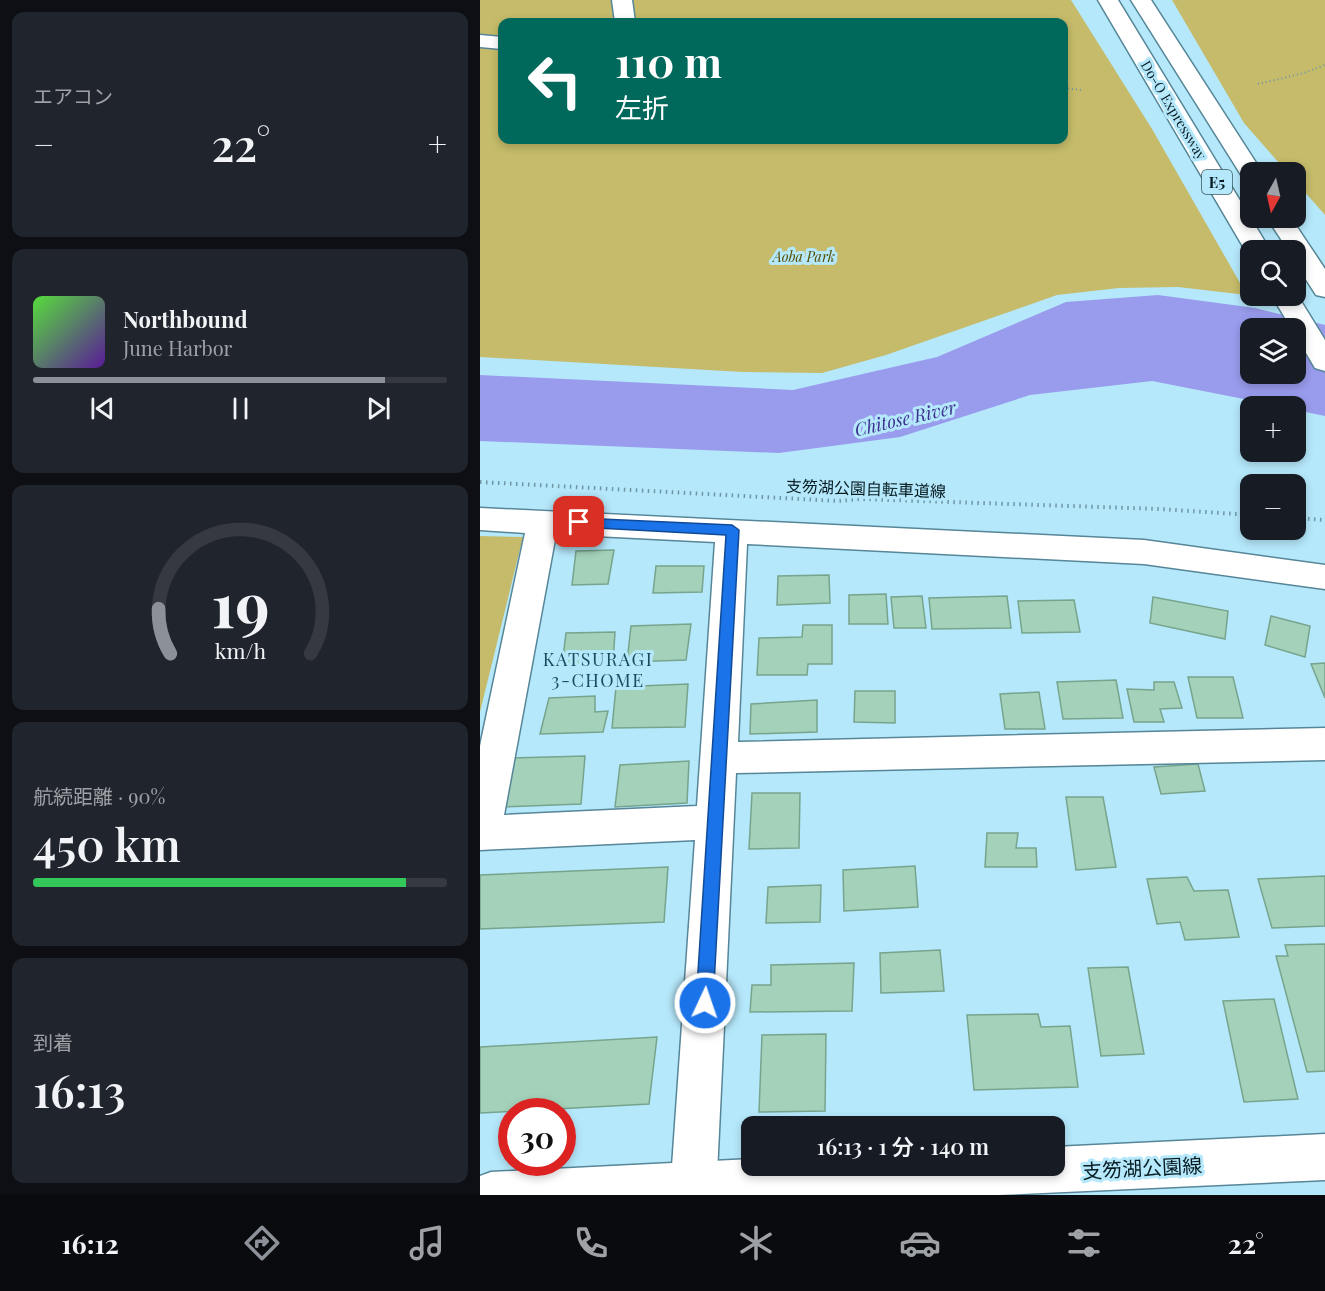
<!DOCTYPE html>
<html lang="ja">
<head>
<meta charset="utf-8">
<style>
	body { margin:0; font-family:"Playfair Display","Noto Sans JP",serif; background:#20242c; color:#f1f3f6; height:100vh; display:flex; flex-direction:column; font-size:22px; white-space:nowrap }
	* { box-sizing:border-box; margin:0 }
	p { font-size:20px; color:#9ea1a6 }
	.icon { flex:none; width:33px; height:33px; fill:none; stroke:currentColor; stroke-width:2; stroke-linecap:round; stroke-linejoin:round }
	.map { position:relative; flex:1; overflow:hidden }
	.sheet { display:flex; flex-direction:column; gap:12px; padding:12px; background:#0d0f14; width:480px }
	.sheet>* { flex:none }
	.guide { position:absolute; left:18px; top:18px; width:570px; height:126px; border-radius:12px; box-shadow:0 3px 9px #0003; background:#00695c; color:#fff; overflow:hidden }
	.needle { width:39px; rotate:188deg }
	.tools { position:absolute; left:760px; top:162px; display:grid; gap:12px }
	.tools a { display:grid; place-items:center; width:66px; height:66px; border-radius:12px; background:#171b24; box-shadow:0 3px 9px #0003; font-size:30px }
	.speed { position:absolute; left:18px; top:1098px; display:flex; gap:12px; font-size:30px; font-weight:700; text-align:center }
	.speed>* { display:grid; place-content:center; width:78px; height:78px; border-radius:50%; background:#171b24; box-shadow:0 3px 9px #0003; line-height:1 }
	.speed .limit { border:9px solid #d22; background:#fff; color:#111 }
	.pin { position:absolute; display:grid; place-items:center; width:51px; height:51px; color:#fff; margin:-26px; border-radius:12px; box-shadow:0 3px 9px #0006 }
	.me { position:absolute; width:66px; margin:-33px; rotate:3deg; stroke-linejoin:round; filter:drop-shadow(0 0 4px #0008) }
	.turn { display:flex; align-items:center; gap:21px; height:126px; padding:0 18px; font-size:27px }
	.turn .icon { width:78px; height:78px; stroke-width:2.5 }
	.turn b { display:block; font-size:42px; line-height:51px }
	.big { font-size:45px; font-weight:600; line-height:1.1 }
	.sheet .card { flex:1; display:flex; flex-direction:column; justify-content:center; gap:9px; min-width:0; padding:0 21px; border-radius:12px; background:#20242c }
	.sheet .dial { align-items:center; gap:0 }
	.dial svg { height:156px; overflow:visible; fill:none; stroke:#363941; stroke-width:7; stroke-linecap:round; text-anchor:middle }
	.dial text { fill:#f1f3f6; stroke:none }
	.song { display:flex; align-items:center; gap:18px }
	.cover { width:72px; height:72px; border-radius:9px; background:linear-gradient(135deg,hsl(110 70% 55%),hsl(270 70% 35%)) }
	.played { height:6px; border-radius:3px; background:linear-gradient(90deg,#8c9099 85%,#363941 85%) }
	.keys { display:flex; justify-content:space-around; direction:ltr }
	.heat { display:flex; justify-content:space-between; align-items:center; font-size:33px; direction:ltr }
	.charge { height:9px; border-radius:4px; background:linear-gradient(90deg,#34c759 90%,#363941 0) }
	.trip { position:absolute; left:261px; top:1116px; width:324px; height:60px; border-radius:12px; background:#171b24; box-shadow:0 3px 9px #0003; font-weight:600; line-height:60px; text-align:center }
	.dock { display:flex; height:96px; justify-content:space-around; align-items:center; background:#090b0e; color:#9ea1a6 }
	.dock .icon { width:42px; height:42px }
	.dock .on { color:#8c9099 }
	.dock b { font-size:27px; color:#f1f3f6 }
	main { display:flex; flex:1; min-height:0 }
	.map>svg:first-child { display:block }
</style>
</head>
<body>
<main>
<section class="sheet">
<div class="card"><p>エアコン</p>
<div class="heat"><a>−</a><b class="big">22°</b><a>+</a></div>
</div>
<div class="card">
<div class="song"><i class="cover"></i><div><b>Northbound</b><p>June Harbor</p></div></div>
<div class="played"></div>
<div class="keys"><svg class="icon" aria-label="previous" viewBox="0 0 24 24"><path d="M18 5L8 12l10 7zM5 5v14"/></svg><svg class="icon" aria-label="pause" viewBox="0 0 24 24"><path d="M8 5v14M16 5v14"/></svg><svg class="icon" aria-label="next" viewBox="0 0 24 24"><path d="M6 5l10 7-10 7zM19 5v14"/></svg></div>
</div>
<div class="card dial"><svg viewBox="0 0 100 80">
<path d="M14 69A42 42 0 1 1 86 69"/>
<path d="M14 69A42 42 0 0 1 8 46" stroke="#8c9099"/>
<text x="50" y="56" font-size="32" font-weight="700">19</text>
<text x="50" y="72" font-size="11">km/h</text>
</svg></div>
<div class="card"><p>航続距離 · 90%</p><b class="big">450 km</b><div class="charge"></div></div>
<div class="card"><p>到着</p><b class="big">16:13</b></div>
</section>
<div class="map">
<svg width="845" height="1195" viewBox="0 0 845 1195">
	<rect width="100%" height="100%" fill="#b5e8fb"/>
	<!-- green -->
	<path fill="#c5bb6a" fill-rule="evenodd" d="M0,0H591L672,129L767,295L698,287L639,288L577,295L406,355L342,373L263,372L0,357ZM22,22H584V140H22Z
		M692,0H845V215L816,182V172H807L764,123Z
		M0,536L43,537L0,712Z"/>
	<!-- water -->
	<path fill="#999bed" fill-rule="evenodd" d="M678,295L775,308L845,325V416L816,410V406H800L672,381L550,395L420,437L299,453L0,441V375L313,390L457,357L586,302ZM771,328H816V374H771Z"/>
	<!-- building -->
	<path fill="#a3d1b9" stroke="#77a48d" stroke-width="1.5" d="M134,550L128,584L92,585L96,551Z
		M176,566H224L222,592L173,593Z
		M349,575L350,603L297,605L298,576Z
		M406,594L408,624H369V595Z
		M442,596L446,628H414L411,597Z
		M527,596L531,628L452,629L449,598Z
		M673,597L748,611L745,639L670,623Z
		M594,600L600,632L542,633L538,601Z
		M791,616L830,626L825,657L785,645Z
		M211,624L206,660L147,662L151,626Z
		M323,625H352V664H328L327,675H277L279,638L322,637Z
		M135,632L133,663L82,665L86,633Z
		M845,663V698L831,664Z
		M708,677H753L763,718H717Z
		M636,680L643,718L583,719L577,682Z
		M674,682H694L702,708L680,709L684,722H654L647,689L674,690Z
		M208,684L205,727L132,728L136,687Z
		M375,691H415V723L374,722Z
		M559,692L565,729H525L520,694Z
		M115,696V712L128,711L123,732L60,734L69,698Z
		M337,700V732L270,734L271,704Z
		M105,756L101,804L24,807L32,758Z
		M209,761L207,803L135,807L140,765Z
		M718,764L725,791L681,794L674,767Z
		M272,793H320L319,848L269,849Z
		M586,797H623L636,867L596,870Z
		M507,833H538L536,848H556L557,867H505Z
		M435,866L438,907L364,911L363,870Z
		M188,867L184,922L0,929V875Z
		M845,876V926L792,928L778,879Z
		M707,877L714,891L748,890L759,937L705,940L700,922L677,924L667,879Z
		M341,885L340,922L286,923L288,887Z
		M845,944V1071L827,1072L796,956H808L805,945Z
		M460,950L464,991L401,993L400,953Z
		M374,963L372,1011L270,1012L272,985H291V965Z
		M648,967L664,1054L621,1056L608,968Z
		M794,999L818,1099L764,1102L743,1001Z
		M558,1014L561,1027L590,1026L598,1087L494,1090L487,1015Z
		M346,1034L345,1111L279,1112L282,1035Z
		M177,1037L169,1104L0,1113V1047Z"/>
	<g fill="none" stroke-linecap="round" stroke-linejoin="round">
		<!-- minor casing -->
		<g stroke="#568697" stroke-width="3">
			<path id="minor" d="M132,0H152L155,22H135Z
				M0,35L22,37V49L0,47Z
				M0,508L664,540L845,565V589L664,564L267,544L258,742L845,728V760L256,773L236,1195H190L215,840L0,850V746L45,533L0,530ZM76,534L235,542L217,806L24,815Z"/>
		</g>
		<!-- major casing -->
		<g stroke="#568697" stroke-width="3">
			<path id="major" d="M845,1134V1180L519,1195H0V1176L11,1172L272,1159V1166H574V1147Z"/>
		</g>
		<!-- highway casing -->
		<g stroke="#568697" stroke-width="3">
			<path id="highway" d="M618,0H638L790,250H771V256L765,250Z
				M651,0H671L782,172H771V180L763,178Z
				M787,218H811L845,269V297L836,295L816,264V250H808Z
				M816,293L845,340V371L835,368L816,336V328H811L792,296H816Z"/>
		</g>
		<!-- path-far1 -->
		<path stroke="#6f96a4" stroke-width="2" stroke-dasharray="1 3" stroke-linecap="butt" d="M778,84L824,73L845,65
			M584,88L602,90"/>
		<!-- path -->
		<path stroke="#6f96a4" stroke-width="4" stroke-dasharray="1.5 4.5" stroke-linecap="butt" d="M0,482L358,501L380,499L680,509L771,515
			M816,518L845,520"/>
		<!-- minor -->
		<use href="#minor" fill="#fff" fill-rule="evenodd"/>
		<!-- major -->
		<use href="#major" fill="#fff" fill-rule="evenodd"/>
		<!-- highway -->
		<use href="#highway" fill="#fff" fill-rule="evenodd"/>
	</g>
	<!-- route -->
	<path fill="#1a73e8" stroke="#114b97" stroke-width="1.5" d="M99,518L252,525L259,530L233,1003L231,1009L225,1012L219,1009L216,1003L246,535L99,527L93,522Z"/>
	<g text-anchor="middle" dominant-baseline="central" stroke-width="6" stroke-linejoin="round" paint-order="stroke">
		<!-- far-street labels -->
		<g font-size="14" fill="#071c22" stroke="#b5e8fb">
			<text transform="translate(694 110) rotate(59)">Do-O Expressway</text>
		</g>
		<!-- far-park labels -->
		<g font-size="14" font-style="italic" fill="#574e00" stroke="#b5e8fb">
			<text x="324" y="256">Aoba Park</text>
		</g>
		<!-- shield labels -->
		<rect fill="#b5e8fb" stroke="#3b5963" stroke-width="1.5" x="722" y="170" width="30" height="24" rx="4.5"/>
		<g font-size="15" font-weight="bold" fill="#071c22">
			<text x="737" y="182">E5</text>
		</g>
		<!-- street labels -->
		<g font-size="16" fill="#071c22" stroke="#b5e8fb">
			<text transform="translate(386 488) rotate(2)">支笏湖公園自転車道線</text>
		</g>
		<!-- water labels -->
		<g font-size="18" font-style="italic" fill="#3b308e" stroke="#b5e8fb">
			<text transform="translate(425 418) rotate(-13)">Chitose River</text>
		</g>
		<!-- neighbourhood labels -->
		<g font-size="18" letter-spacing="1.5" fill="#1b4c5c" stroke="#b5e8fb">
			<text x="118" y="659">KATSURAGI<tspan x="118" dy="21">3-CHOME</tspan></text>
		</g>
		<!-- near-street labels -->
		<g font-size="20" fill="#071c22" stroke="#b5e8fb">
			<text transform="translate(662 1167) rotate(-3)">支笏湖公園線</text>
		</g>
	</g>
</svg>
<div class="tools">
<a><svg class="needle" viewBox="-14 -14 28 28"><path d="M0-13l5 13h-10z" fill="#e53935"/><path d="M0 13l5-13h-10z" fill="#9ea1a6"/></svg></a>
<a><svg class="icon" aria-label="search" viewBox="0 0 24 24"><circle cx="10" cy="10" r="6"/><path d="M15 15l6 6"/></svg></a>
<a><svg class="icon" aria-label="layers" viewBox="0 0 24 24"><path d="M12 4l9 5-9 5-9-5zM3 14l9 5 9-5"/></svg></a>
<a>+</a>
<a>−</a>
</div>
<div class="speed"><div class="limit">30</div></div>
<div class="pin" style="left:99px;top:522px;background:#d93025"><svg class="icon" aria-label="arrive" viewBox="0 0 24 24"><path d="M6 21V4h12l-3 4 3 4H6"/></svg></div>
<svg class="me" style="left:225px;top:1003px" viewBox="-20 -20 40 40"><circle r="17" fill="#1a73e8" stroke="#fff" stroke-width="3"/><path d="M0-11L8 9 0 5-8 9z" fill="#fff"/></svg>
<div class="trip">16:13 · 1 分 · 140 m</div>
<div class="guide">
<div class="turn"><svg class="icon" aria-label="left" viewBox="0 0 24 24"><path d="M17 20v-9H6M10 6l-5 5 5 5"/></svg><div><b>110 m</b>左折</div></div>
</div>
</div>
</main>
<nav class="dock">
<b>16:12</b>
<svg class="icon on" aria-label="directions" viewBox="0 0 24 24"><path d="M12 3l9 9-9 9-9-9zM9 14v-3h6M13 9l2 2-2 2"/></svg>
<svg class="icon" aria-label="music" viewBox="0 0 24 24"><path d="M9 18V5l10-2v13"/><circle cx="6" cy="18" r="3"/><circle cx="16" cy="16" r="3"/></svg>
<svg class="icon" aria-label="phone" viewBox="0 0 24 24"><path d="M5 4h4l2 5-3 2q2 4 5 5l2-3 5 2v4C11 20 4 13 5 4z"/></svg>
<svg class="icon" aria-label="climate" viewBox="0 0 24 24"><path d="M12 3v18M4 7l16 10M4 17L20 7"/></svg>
<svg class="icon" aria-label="car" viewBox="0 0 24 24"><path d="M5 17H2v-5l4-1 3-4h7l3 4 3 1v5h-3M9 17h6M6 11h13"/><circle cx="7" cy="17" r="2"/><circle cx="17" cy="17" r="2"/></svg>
<svg class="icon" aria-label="filters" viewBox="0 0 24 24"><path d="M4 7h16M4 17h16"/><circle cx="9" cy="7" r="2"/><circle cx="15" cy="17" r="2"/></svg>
<b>22°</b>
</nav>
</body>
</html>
